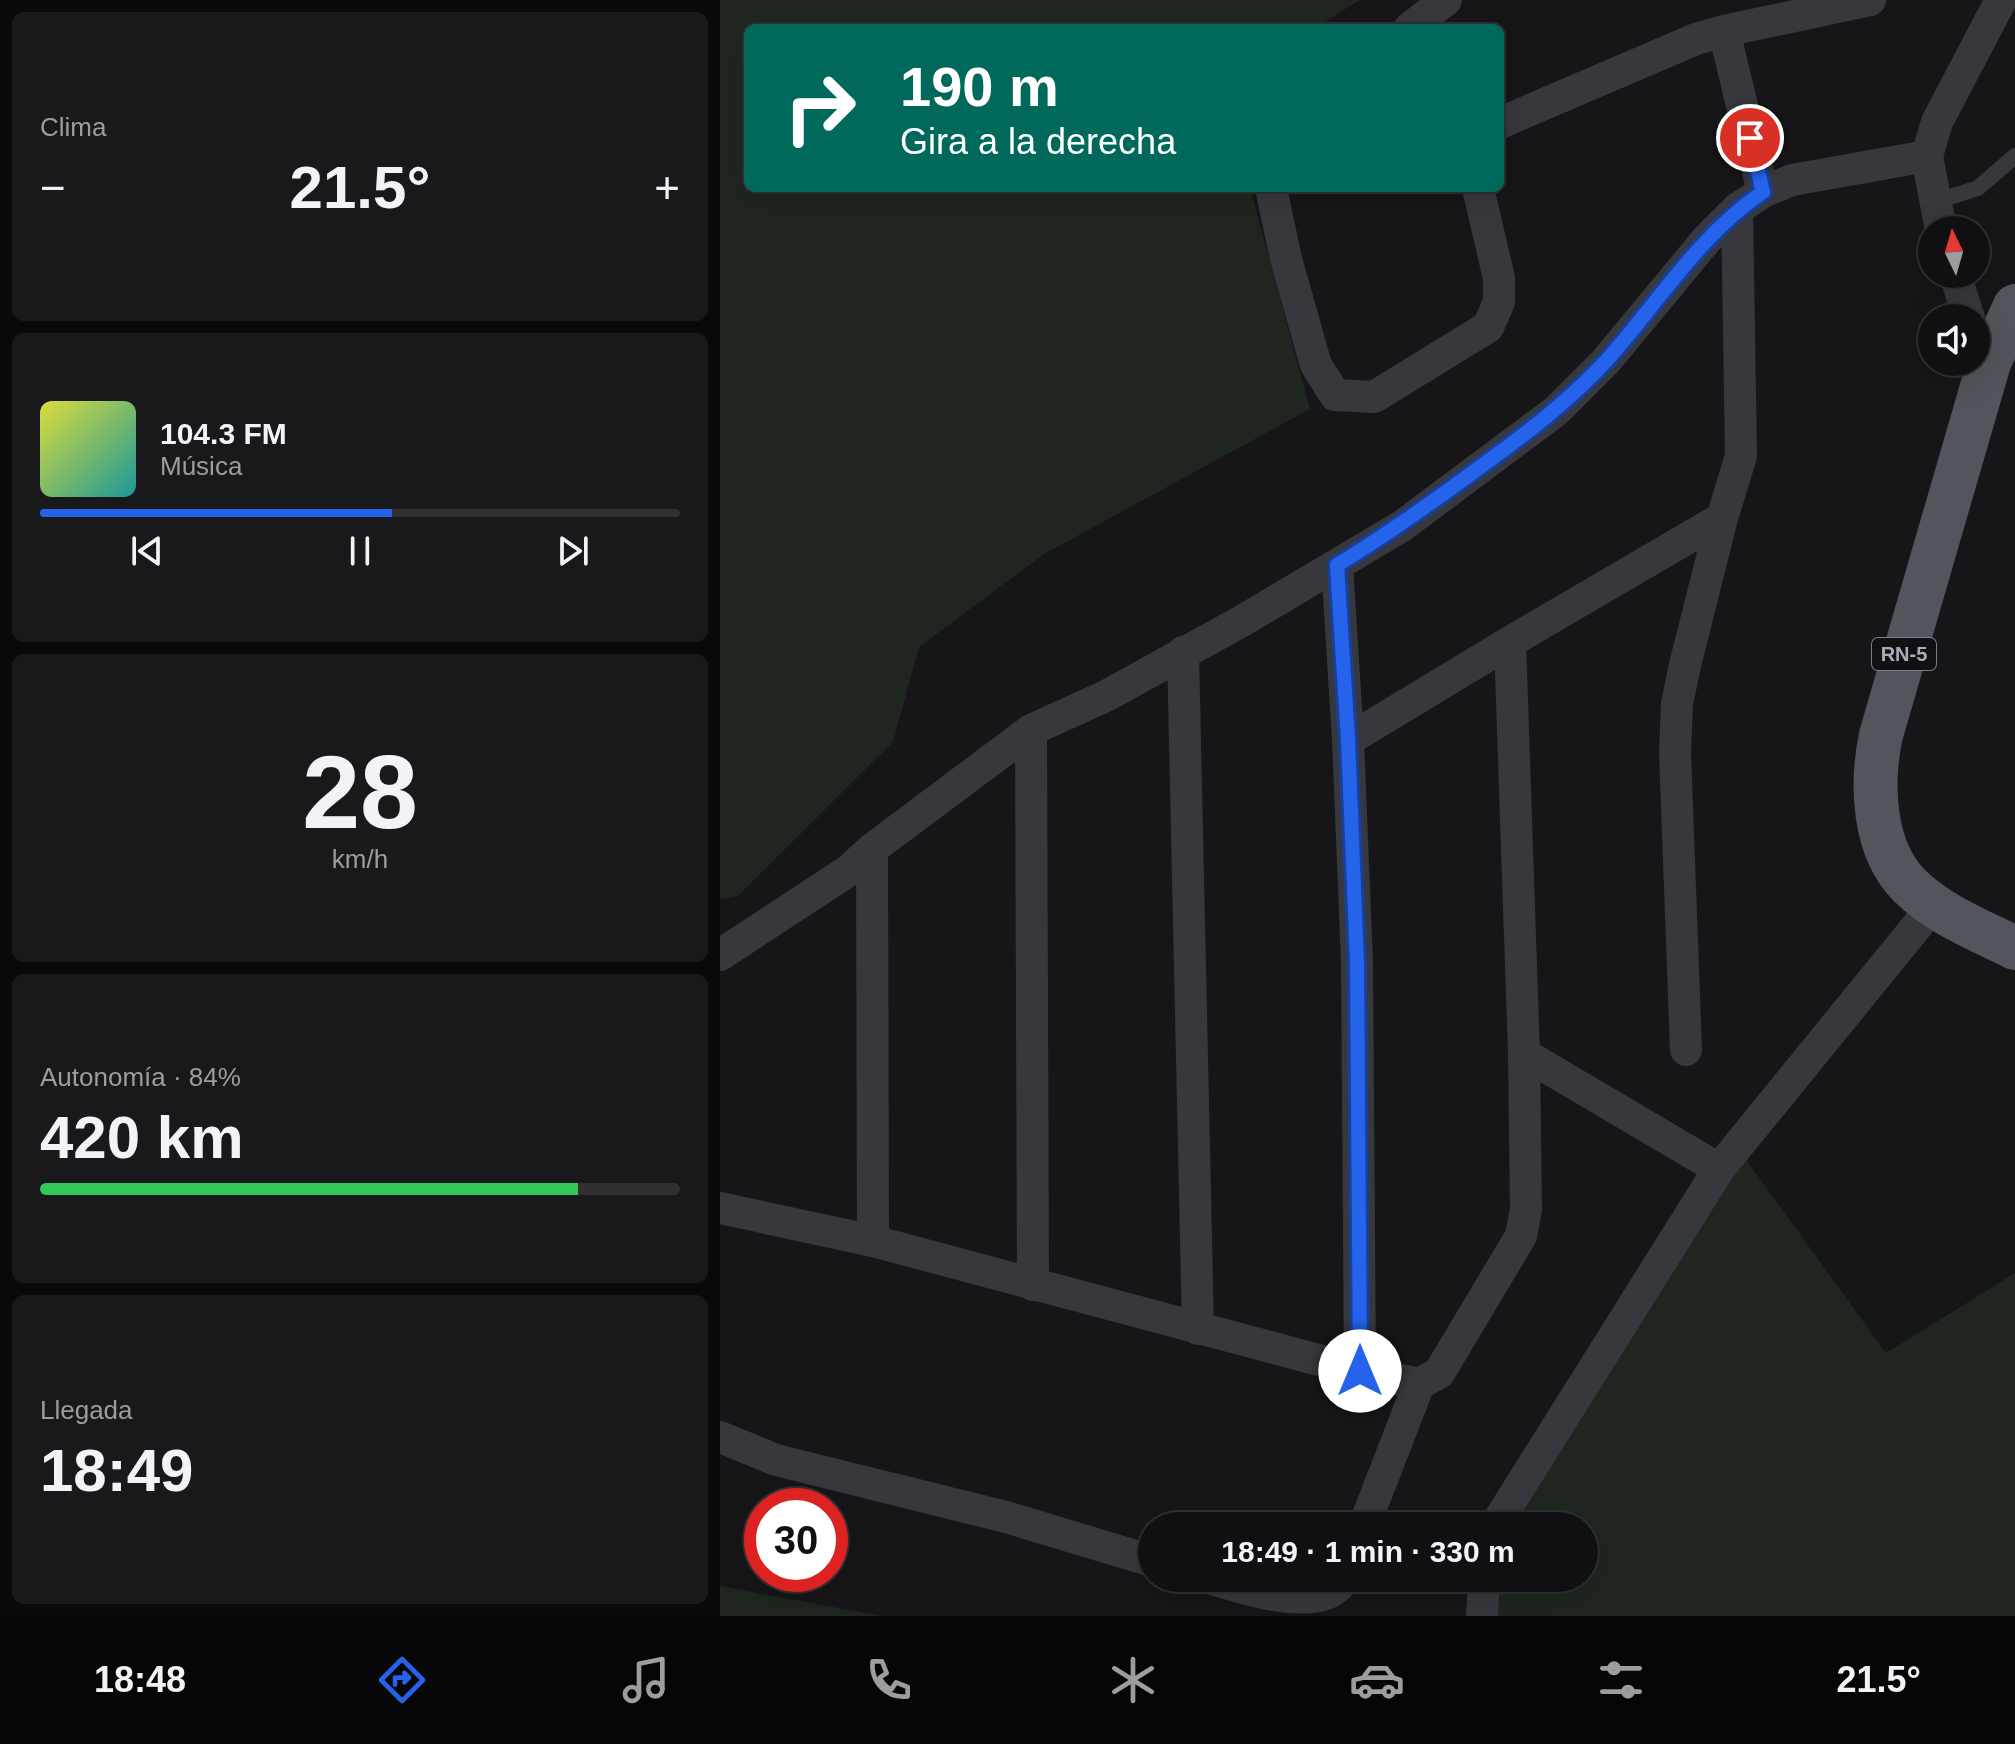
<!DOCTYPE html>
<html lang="es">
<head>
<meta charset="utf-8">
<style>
	body { margin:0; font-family:Helvetica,sans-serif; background:#19191b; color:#f1f3f6; height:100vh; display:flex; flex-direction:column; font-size:30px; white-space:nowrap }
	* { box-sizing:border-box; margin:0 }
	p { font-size:26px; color:#9c9d9f }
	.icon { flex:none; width:44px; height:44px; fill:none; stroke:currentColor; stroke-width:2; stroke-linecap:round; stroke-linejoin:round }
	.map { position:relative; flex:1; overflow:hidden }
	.drawer { display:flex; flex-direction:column; gap:12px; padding:12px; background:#09090a; width:720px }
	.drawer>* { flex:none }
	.banner { position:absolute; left:24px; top:24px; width:760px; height:168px; border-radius:12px; box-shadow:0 8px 32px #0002,0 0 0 2px #303032; background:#00695c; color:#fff; overflow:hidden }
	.needle { width:52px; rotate:355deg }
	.buttons { position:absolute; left:1198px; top:216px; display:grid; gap:16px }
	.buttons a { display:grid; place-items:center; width:72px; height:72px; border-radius:50%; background:#101012; box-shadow:0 8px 32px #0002,0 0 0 2px #303032; font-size:40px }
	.speed { position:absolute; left:24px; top:1488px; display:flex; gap:16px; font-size:40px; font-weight:700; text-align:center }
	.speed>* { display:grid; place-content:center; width:104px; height:104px; border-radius:50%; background:#101012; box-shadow:0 8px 32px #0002,0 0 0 2px #303032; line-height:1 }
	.speed .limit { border:12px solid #d22; background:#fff; color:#111 }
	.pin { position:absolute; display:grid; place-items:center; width:68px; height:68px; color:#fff; margin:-34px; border:4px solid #fff; border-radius:50%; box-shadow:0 2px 8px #0007 }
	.me { position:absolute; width:88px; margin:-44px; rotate:0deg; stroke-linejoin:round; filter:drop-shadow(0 0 6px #0008) }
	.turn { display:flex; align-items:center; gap:28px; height:168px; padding:0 24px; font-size:36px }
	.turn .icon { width:104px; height:104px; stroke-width:2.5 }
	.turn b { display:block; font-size:56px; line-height:68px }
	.big { font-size:60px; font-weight:700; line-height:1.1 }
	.drawer .card { flex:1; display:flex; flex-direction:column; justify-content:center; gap:12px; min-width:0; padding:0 28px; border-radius:12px; background:#19191b }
	.drawer .dial { align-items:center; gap:0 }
	.dial b { font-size:104px; line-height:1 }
	.song { display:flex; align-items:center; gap:24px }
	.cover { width:96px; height:96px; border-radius:12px; background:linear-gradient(135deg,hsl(60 70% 55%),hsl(180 70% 35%)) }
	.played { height:8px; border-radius:4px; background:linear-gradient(90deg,#2563eb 55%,#303032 55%) }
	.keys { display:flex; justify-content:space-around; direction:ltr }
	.heat { display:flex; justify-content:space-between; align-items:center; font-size:44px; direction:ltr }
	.charge { height:12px; border-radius:6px; background:linear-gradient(90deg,#34c759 84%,#303032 0) }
	.trip { position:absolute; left:418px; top:1512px; width:460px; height:80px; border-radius:40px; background:#101012; box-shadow:0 8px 32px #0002,0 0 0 2px #303032; font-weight:700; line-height:80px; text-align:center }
	.tab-bar { display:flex; height:128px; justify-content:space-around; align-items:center; background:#060607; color:#9c9d9f }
	.tab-bar .icon { width:56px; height:56px }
	.tab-bar .on { color:#2563eb }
	.tab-bar b { font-size:36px; color:#f1f3f6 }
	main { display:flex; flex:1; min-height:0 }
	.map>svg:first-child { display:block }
</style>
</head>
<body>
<main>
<section class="drawer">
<div class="card"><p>Clima</p>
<div class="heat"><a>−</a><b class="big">21.5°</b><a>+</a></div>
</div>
<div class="card">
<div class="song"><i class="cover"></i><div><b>104.3 FM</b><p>Música</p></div></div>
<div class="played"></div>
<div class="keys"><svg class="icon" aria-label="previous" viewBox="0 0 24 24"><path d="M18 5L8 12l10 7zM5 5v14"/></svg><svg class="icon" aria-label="pause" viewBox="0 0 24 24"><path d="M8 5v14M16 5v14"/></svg><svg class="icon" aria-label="next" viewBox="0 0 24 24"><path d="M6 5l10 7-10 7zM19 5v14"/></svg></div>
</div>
<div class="card dial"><b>28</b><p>km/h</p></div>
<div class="card"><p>Autonomía · 84%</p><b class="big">420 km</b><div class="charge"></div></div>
<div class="card"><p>Llegada</p><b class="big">18:49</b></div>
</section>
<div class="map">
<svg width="1295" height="1616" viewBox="0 0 1295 1616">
	<rect width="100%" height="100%" fill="#161618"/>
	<!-- green -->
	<path fill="#1e261f" d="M0,0H640L595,28H28V188H530L590,409L324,554L199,647L173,742L18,896L0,899Z
		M1022,1154L1166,1353L1295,1273V1616H749L762,1578H864V1526H781Z
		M0,1586L162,1616H0Z"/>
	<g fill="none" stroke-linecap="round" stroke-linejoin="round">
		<!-- lane -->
		<path stroke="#37383d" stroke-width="16" d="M1215,202L1258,188L1295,156"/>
		<!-- street -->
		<path stroke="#37383d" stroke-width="32" d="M690,28L726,0
			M1004,31L1043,192
			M780,123L976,39L1004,31L1150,0
			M551,188L566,259L596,365L615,395L654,397L768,327L779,302V278L758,188
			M1221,230L1207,156L1217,122L1281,0
			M1235,274L1249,318
			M617,565L628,740L637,962L640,1371
			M463,652L478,1329
			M311,730L313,1285
			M628,740L790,642L1002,518
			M152,849L153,1241
			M0,955L128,871L152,849L311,730L386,696L522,621L682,526L836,411L886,361L987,239L1017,209L1043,192L1072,180L1207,156
			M966,1050L955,752L957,704L965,665L1002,518L1021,456L1017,209
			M804,1054L999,1169
			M0,1208L153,1241L640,1371L699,1384L719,1373L801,1236L806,1209L804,1054L790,642
			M0,1437L56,1460L286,1517L432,1561
			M644,1526L699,1384
			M775,1526L999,1169L1214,905
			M489,1578C524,1589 605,1616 624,1578
			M762,1616L764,1578"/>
		<!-- primary -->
		<path stroke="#53555c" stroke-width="44" d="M1295,306L1269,363L1161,735C1151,782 1152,849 1190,886C1218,914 1259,930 1295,948"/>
	</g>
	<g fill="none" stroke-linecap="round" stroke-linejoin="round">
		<!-- route casing -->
		<g stroke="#184099" stroke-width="20">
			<path id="route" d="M640,1371L637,962L628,740L617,565C670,533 717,499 767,462C810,431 851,399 887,360C938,303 979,235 1043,192L1030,138"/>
		</g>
		<!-- route -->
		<use href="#route" stroke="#2563eb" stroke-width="14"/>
	</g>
	<g text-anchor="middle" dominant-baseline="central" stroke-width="7" stroke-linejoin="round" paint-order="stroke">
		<!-- shield labels -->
		<rect fill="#111113" stroke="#7b7e86" stroke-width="2" x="1152" y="638" width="64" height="32" rx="6"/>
		<g font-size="20" font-weight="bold" fill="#a8adb8">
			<text x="1184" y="654">RN-5</text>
		</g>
	</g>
</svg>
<div class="buttons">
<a><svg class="needle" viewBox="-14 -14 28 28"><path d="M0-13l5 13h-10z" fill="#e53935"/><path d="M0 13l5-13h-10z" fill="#9c9d9f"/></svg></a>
<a><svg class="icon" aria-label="sound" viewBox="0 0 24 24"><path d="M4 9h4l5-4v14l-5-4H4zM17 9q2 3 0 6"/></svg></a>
</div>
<div class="speed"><div class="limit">30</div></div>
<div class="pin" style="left:1030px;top:138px;background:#d93025"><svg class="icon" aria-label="arrive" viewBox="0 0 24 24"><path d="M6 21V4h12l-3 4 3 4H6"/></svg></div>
<svg class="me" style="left:640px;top:1371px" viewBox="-20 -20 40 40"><circle r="19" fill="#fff"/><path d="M0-13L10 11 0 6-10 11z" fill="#2563eb"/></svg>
<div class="trip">18:49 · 1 min · 330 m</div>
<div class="banner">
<div class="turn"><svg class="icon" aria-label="right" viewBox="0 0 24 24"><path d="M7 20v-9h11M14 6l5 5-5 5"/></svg><div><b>190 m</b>Gira a la derecha</div></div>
</div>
</div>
</main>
<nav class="tab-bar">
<b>18:48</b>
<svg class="icon on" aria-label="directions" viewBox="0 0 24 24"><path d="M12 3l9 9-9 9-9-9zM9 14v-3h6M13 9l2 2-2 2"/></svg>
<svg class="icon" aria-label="music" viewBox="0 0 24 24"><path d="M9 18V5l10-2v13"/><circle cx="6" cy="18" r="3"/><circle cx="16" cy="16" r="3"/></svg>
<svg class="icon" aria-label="phone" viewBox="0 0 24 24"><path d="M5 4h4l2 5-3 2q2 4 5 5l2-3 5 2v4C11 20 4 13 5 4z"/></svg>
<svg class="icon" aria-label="climate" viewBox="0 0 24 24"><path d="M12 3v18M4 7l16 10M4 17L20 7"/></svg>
<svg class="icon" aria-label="car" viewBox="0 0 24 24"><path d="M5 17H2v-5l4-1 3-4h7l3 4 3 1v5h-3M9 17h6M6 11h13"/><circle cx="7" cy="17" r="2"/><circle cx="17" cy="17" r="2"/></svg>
<svg class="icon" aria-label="filters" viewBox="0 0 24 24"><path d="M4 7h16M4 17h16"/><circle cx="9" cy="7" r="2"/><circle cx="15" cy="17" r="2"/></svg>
<b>21.5°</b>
</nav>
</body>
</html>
